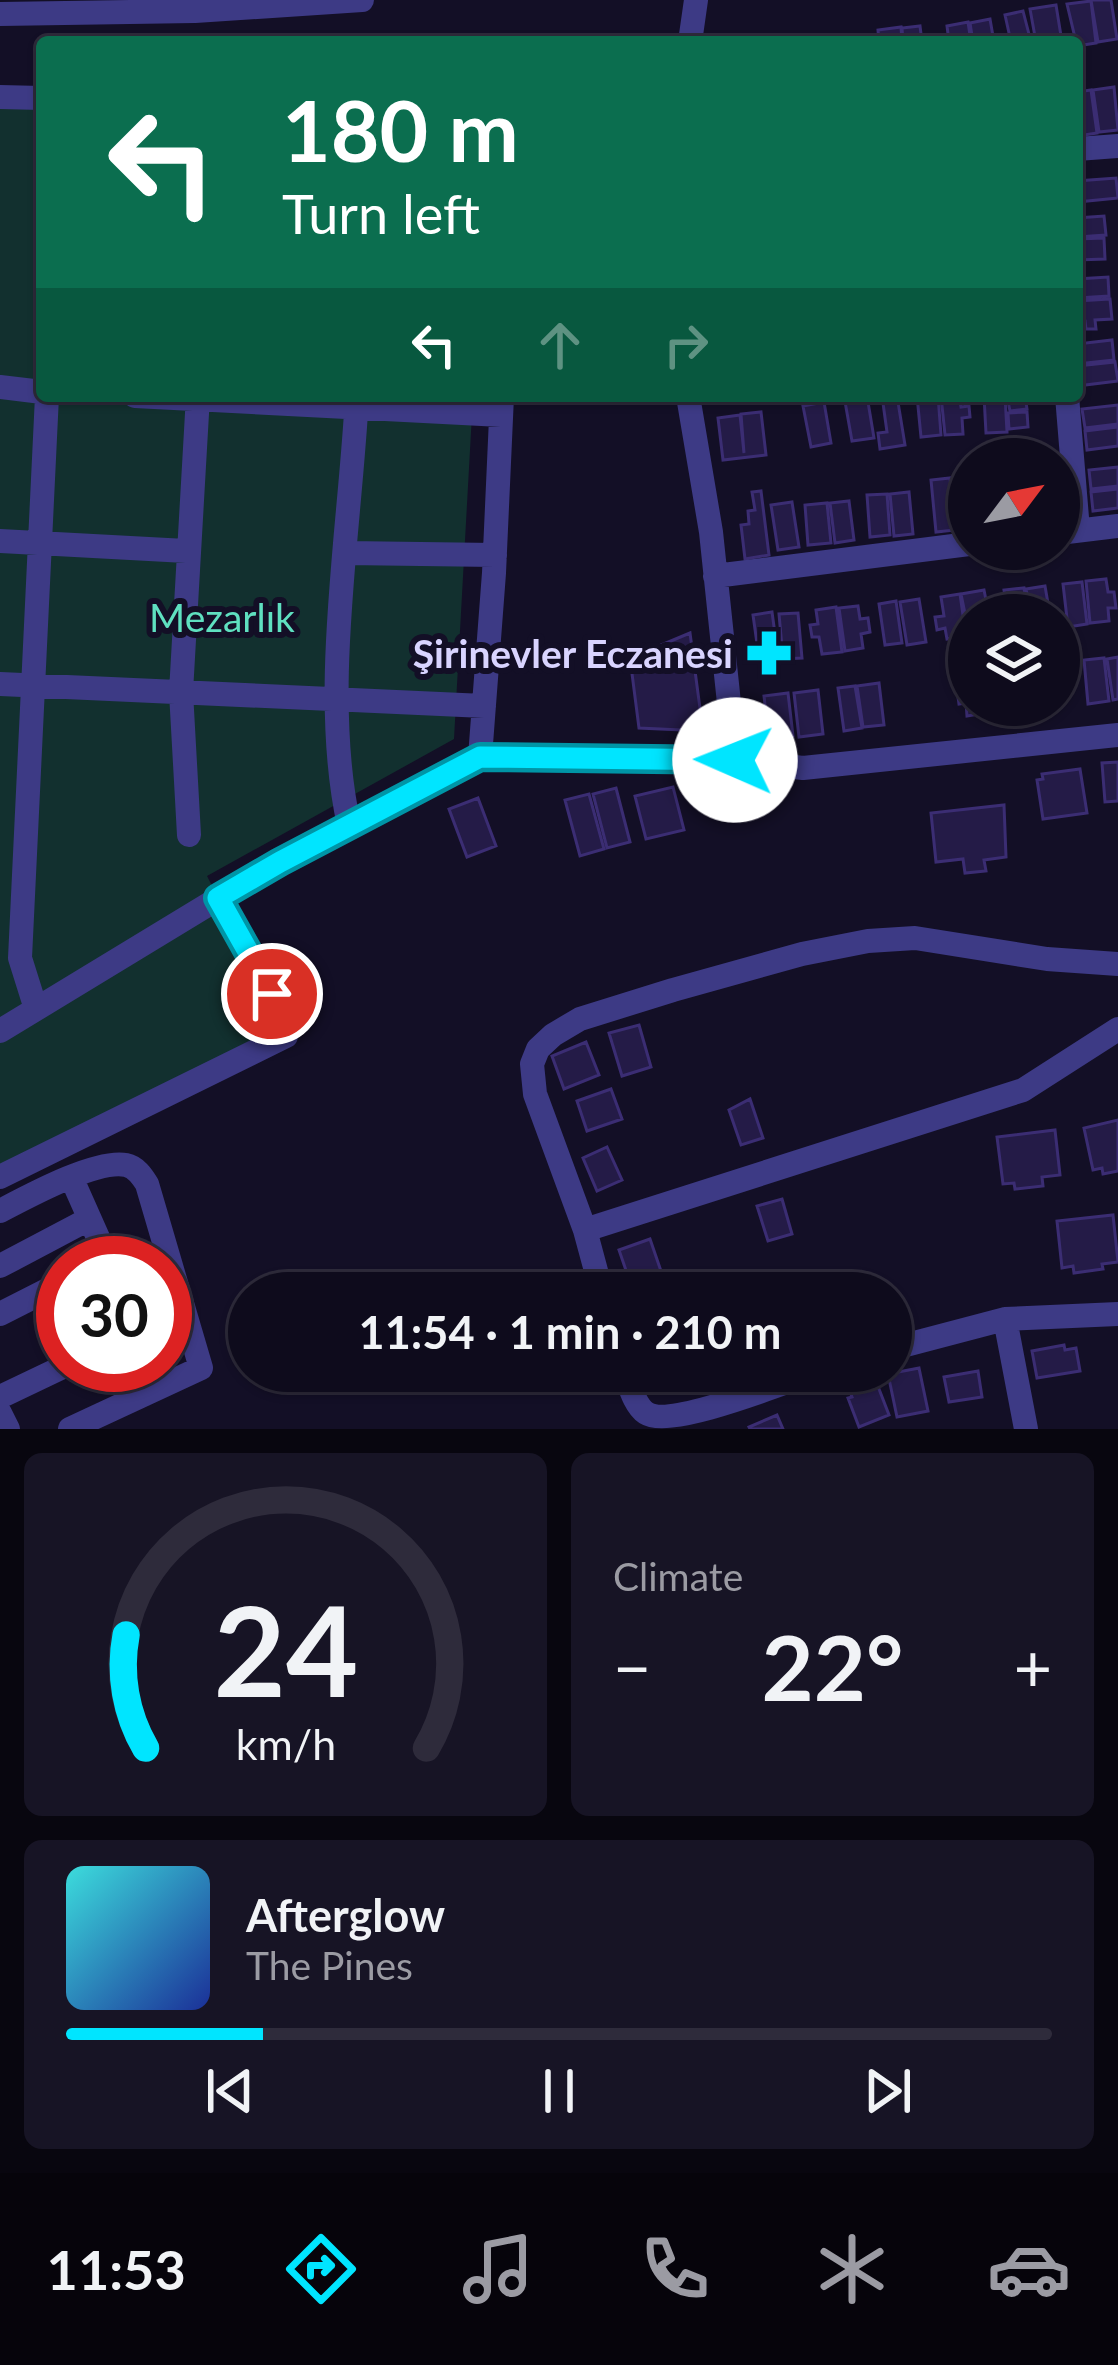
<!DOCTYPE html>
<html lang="en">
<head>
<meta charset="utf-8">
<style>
	body { margin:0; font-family:Lato,sans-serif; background:#171425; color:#f1f3f6; height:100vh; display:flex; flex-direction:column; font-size:45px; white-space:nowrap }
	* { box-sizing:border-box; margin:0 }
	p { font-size:39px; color:#9b9ba3 }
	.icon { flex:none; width:66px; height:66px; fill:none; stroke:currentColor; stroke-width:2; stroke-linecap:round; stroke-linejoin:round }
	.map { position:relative; height:1429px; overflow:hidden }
	.drawer { display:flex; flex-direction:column; gap:24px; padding:24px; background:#08060f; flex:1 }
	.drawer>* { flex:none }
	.guide { position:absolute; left:36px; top:36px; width:1047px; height:366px; border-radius:12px; box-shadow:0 3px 9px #0004,0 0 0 3px #2e2b3b; background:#0b6e4f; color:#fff; overflow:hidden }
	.needle { width:78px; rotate:58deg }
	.controls { position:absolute; left:948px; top:438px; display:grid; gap:24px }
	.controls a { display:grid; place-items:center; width:132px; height:132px; border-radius:50%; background:#0e0b1c; box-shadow:0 3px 9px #0004,0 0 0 3px #2e2b3b; font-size:60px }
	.speed { position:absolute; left:36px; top:1236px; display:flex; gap:24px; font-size:60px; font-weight:700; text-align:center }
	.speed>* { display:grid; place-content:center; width:156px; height:156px; border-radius:50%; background:#0e0b1c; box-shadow:0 3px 9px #0004,0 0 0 3px #2e2b3b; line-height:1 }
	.speed .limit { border:18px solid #d22; background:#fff; color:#111 }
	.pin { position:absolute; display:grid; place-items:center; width:102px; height:102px; color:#fff; margin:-51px; border:6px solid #fff; border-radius:50%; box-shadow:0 3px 12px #0007 }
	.me { position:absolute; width:132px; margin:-66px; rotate:271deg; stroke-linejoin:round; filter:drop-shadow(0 0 9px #0008) }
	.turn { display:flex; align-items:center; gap:42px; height:252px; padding:0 48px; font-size:54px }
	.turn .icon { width:156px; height:156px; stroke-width:2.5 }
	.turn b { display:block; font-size:84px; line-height:102px }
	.lanes { display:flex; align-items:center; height:114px; padding:0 48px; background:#0003; justify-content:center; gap:60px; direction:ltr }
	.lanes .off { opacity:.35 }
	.big { font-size:90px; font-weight:700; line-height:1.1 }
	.drawer .tile { flex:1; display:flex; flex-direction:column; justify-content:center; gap:18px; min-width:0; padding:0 42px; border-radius:18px; background:#171425 }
	.drawer .dial { align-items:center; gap:0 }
	.dial svg { height:312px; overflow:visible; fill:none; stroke:#2e2b3b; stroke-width:7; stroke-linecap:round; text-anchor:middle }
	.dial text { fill:#f1f3f6; stroke:none }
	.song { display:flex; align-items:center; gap:36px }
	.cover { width:144px; height:144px; border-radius:18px; background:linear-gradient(135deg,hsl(180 70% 55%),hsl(230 70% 35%)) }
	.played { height:12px; border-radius:6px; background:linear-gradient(90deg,#00e5ff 20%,#2e2b3b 20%) }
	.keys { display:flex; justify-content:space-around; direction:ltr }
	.heat { display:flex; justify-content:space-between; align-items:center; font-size:66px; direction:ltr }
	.drawer .tiles { flex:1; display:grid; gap:24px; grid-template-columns:1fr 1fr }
	.tile:last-child { grid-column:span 2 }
	.trip { position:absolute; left:228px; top:1272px; width:684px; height:120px; border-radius:60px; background:#0e0b1c; box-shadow:0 3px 9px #0004,0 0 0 3px #2e2b3b; font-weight:700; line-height:120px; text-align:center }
	.menu { display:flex; height:192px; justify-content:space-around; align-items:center; background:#06040b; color:#9b9ba3 }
	.menu .icon { width:84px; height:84px }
	.menu .on { color:#00e5ff }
	.menu b { font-size:54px; color:#f1f3f6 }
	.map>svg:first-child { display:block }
</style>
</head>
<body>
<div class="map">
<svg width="1118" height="1429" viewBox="0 0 1118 1429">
	<rect width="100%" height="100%" fill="#130f26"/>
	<!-- green -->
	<path fill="#12302f" d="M0,106H42V396H473L454,739L207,876L285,1029L0,1175Z"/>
	<!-- building -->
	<path fill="#241b47" stroke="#3b2d73" stroke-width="3" d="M1091,0H1111L1117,39L1098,42Z
		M1091,1L1096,43L1077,46L1067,4Z
		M1056,5L1062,42H1036L1030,9Z
		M1023,11L1031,42H1011L1005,15Z
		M990,19L994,42H973L970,23Z
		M968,22L971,42H949L947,26Z
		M920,26L922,42H903L902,28Z
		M901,27L902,42H879L878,30Z
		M1114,87L1118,130L1099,132L1093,90Z
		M1091,90L1097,133L1078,136L1077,92Z
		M1116,178L1118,198L1077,202V181Z
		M1104,216L1106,235L1077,237V218Z
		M1104,238L1105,259L1077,260V239Z
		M1108,277L1109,296L1077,298V279Z
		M1110,299L1112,319L1095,320L1096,329H1086L1085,321H1077V301Z
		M1112,340L1114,360L1077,364V344Z
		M1115,362L1118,381L1077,386V366Z
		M844,396H867L874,438L852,441Z
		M882,396H897L905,445L880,449L878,433L887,432Z
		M917,396H938L941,435L921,437Z
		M941,396H959L961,407L969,406L970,417L962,418L963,434L945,435Z
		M984,396H1005L1007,432L986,433Z
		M1007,396H1025L1027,409L1010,411Z
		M824,402L831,443L811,447L803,406Z
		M1118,405V424L1085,428L1082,409Z
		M761,412L766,455L723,460L718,418L740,415L744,453L741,414Z
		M1027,412L1028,427L1009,429L1008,413Z
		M1118,427V446L1087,450L1085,431Z
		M1118,467V486L1091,489L1089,470Z
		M969,476V528L958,529L954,478Z
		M950,478L955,530L936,532L931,480Z
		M1118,489V508L1093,511L1091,492Z
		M761,491L769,555L745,559L741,525L749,524L748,511L755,510L752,492Z
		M909,492L913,534L894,536L890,494Z
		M887,494L890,535L870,537L867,495Z
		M849,501L854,540L835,543L830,503Z
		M792,502L799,547L778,550L771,505Z
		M827,503L831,543L808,545L805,505Z
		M1106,579L1108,592H1114L1116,608H1108L1109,621L1090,623L1086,581Z
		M1082,582L1087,624L1068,627L1063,584Z
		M1045,586L1050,615H1031L1026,589Z
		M1024,588L1028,615H1008L1004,590Z
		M984,590L989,615H969V633L961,594Z
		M960,594L966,636L947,639L945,628L937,630L935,617L944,616L941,597Z
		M919,599L926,642L907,645L900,602Z
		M896,601L902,643L885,645L879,604Z
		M858,606L860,619L868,618L870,632L861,634L863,648L845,651L839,608Z
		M836,607L842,652L822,654L819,637H812L810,625L818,624L816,610Z
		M772,612L779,663L760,665L753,615Z
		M798,613L802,658L783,659L779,614Z
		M690,633L703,731L639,728L630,658Z
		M1118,657V699L1113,700L1107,659Z
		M1104,658L1109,701L1088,704L1084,660Z
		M963,673H969V705H984L985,713L967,716L966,703L959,704L957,690L965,689Z
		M879,683L884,725L863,727L857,686Z
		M855,686L862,728L844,731L838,688Z
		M818,690L823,734L799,737L794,693Z
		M788,693L793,736L769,739L764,696Z
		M1118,762V801L1105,802L1102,763Z
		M1080,769L1087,813L1043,819L1037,780L1043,779L1042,774Z
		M673,787L684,830L646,839L635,796Z
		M616,788L630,842L607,848L593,794Z
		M589,794L604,849L580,856L565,800Z
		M478,798L496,846L467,857L449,809Z
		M1004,805L1006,857L984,860L986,871L965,873L963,859L936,862L931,813Z
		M639,1025L651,1067L622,1076L609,1033Z
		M586,1042L599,1075L564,1089L552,1056Z
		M611,1089L622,1119L587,1131L577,1101Z
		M750,1099L763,1138L741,1145L729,1110Z
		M1118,1120V1171L1103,1174L1102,1168L1093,1170L1084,1128Z
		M1055,1130L1060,1175L1042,1177L1043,1186L1015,1189L1014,1183L1003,1184L997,1137Z
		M607,1147L622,1180L597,1191L583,1158Z
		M782,1199L792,1234L768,1241L757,1206Z
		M1113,1215L1118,1262L1102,1264L1103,1269L1074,1273L1073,1266L1062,1268L1057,1221Z
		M650,1239L662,1274L630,1282L619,1250Z
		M1064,1345L1065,1350L1076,1348L1080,1371L1037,1378L1032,1351Z
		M919,1368L928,1411L897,1417L888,1374Z
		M978,1371L982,1397L949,1402L944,1377Z
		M874,1376L889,1415L859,1427L848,1398L852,1397L848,1386Z
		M777,1415L783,1429H750L749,1427Z"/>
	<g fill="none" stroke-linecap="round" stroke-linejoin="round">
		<!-- minor -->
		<path stroke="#3d3a85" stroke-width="24" d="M0,14L195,11L362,0
			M690,42L696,0
			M0,97L42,98
			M1077,149L1118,146
			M0,387L42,392
			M135,396L501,415
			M688,396L711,532L735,760L803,768L1118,735
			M1067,396L1078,530
			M1059,533L1118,526
			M0,541L186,551
			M347,553L495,555
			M715,576L969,544
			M0,684L484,706
			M480,757L494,573L502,396
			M349,825C320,694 350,532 357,396
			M189,835L181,692L198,396
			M36,1009L20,958L47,396
			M0,1031L280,861L480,757L735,760
			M0,1177L286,1036L289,1025L218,898
			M72,1179L108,1260L102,1263
			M0,1211C27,1197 96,1159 126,1165C136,1167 142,1176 147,1184L201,1368L70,1429
			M585,1230L1023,1090L1118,1029
			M0,1266L89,1219
			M602,1293L585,1230L535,1094L532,1064L538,1049L553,1035L580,1019L673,990L802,954L868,941L915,938L1047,959L1118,964
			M0,1314L63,1282
			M1005,1319L1026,1429
			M891,1349L1005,1319L1118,1314
			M624,1371C629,1383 634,1405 646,1413C671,1429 787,1381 818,1371
			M0,1397L67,1365
			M0,1413L8,1429"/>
	</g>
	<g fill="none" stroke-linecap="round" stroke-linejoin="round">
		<!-- route casing -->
		<g stroke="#0095a6" stroke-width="30">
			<path id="route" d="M272,994L218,898L280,862L480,757L735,760"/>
		</g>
		<!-- route -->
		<use href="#route" stroke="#00e5ff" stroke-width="21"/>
	</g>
	<!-- icons -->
	<defs>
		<g id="pharmacy-bare" transform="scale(3.6)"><path d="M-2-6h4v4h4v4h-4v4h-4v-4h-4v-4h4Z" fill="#00e5ff" stroke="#130f26" stroke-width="2.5" paint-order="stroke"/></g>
	</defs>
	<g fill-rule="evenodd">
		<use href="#pharmacy-bare" x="769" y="653"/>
	</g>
	<g text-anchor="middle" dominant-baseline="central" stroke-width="12" stroke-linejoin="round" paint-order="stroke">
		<!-- park labels -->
		<g font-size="39" fill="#5fe0c0" stroke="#130f26">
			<text x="222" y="617">Mezarlık</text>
		</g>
		<!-- poi labels -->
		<g font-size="39" font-weight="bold" fill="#d9d4ff" stroke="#130f26" text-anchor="end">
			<text x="733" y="653">Şirinevler Eczanesi</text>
		</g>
	</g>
</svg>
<div class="controls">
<a><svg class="needle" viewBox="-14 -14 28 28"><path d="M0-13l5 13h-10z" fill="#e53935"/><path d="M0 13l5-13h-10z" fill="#9b9ba3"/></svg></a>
<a><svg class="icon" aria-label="layers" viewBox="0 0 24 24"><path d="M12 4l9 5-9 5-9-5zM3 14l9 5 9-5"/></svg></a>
</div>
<div class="speed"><div class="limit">30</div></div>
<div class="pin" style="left:272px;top:994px;background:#d93025"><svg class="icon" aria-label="arrive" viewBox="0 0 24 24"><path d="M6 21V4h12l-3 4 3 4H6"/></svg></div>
<svg class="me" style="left:735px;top:760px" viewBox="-20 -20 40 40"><circle r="19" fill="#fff"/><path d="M0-13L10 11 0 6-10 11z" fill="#00e5ff"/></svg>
<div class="trip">11:54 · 1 min · 210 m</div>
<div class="guide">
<div class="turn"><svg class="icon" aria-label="left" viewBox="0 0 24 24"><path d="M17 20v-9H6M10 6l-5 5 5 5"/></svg><div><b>180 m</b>Turn left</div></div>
<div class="lanes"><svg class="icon" aria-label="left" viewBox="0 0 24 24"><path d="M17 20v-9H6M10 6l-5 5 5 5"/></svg><svg class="icon off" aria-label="ahead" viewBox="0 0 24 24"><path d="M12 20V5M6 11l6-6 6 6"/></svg><svg class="icon off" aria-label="right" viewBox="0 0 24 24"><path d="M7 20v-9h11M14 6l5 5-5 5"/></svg></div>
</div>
</div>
<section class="drawer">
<div class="tiles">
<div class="tile dial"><svg viewBox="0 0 100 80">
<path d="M14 69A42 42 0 1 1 86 69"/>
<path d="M14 69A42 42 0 0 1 9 40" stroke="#00e5ff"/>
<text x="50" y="56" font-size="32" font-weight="700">24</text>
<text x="50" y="72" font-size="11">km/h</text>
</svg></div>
<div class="tile"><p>Climate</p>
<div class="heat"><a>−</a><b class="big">22°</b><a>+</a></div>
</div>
<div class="tile">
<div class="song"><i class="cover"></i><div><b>Afterglow</b><p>The Pines</p></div></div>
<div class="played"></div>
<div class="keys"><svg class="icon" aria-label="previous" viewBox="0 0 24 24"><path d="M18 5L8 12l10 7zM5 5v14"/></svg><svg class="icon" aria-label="pause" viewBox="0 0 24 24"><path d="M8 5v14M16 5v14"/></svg><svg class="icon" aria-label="next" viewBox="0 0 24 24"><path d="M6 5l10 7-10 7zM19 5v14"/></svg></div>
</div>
</div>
</section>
<nav class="menu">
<b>11:53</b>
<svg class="icon on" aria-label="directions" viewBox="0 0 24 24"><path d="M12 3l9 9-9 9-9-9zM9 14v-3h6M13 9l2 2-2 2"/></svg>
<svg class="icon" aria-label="music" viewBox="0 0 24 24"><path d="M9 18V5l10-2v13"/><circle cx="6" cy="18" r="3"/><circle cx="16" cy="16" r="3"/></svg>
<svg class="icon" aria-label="phone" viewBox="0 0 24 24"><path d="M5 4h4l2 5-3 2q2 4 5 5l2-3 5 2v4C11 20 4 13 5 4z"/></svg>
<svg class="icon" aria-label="climate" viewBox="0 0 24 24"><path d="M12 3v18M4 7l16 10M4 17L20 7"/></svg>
<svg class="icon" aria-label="car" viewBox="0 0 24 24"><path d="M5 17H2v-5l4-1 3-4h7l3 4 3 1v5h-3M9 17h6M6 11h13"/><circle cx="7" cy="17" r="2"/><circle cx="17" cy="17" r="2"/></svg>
</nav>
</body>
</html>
